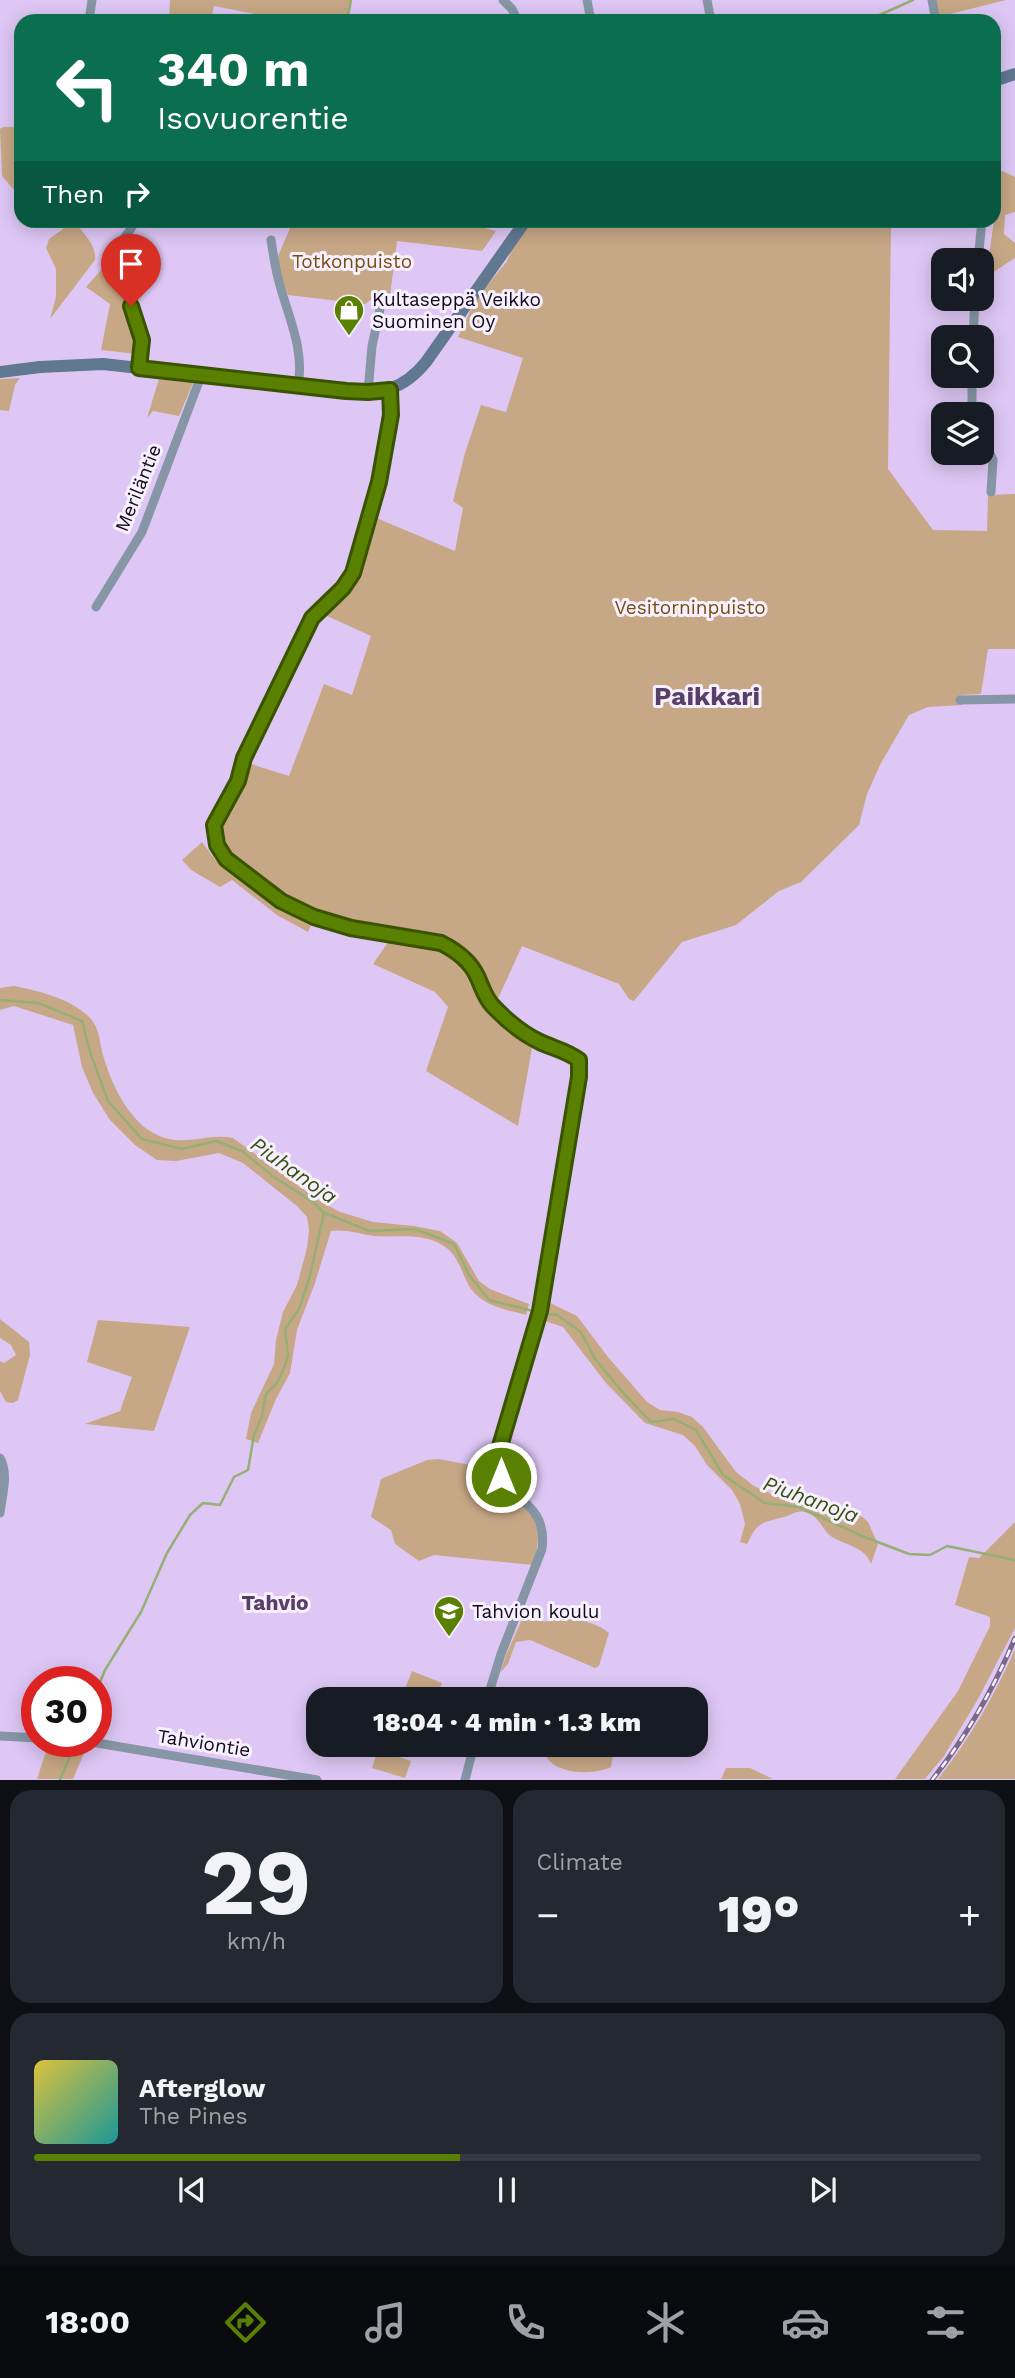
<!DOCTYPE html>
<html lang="en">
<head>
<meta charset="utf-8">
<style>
	body { margin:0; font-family:"Work Sans",sans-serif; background:#242831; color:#f1f3f6; height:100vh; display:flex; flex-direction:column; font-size:26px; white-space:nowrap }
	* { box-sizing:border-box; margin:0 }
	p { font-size:23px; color:#9ea1a6 }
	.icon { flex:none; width:38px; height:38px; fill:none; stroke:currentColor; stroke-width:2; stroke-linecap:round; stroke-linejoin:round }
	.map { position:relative; height:1780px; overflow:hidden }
	.drawer { display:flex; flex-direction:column; gap:10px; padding:10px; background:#0d0f14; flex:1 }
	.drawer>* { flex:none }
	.banner { position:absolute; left:14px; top:14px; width:987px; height:214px; border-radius:21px; box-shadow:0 4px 18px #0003; background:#0b6e4f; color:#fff; overflow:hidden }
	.tools { position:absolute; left:931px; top:248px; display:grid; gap:14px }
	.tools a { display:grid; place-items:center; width:63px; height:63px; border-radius:14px; background:#171b24; box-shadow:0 4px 18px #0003; font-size:35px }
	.speed { position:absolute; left:21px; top:1666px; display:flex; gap:14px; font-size:35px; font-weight:700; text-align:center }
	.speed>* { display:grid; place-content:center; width:91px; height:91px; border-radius:50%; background:#171b24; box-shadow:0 4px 18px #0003; line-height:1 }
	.speed .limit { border:10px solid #d22; background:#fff; color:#111 }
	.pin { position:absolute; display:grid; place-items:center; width:60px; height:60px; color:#fff; margin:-72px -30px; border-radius:50% 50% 50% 0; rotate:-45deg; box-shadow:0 0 7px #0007 }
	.pin .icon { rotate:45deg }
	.me { position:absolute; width:77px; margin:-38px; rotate:0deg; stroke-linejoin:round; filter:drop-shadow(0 0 5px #0008) }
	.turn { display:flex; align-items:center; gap:24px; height:147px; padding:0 28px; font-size:32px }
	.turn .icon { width:91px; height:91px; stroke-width:2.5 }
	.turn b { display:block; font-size:49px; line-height:60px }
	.then { display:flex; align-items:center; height:66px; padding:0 28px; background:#0003; gap:14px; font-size:26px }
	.big { font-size:52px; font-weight:800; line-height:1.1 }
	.drawer .widget { flex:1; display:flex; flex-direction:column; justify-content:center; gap:10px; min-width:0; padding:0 24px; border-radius:21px; background:#242831 }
	.drawer .dial { align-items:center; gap:0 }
	.dial b { font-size:91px; line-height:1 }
	.song { display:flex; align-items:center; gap:21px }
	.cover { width:84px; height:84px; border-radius:10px; background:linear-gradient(135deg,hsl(50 70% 55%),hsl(180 70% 35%)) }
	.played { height:7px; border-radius:4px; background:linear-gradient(90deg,#598000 45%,#363941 45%) }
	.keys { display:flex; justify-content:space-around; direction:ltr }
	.heat { display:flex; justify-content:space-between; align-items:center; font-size:38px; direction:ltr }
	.drawer .tiles { flex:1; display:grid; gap:10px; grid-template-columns:1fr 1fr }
	.widget:last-child { grid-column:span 2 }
	.trip { position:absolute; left:306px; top:1687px; width:402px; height:70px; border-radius:21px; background:#171b24; box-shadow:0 4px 18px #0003; font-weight:800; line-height:70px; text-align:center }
	.menu { display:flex; height:112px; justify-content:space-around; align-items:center; background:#090b0e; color:#9ea1a6 }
	.menu .icon { width:49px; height:49px }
	.menu .on { color:#598000 }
	.menu b { font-size:32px; color:#f1f3f6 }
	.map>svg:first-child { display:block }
</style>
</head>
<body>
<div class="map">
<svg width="1015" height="1780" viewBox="0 0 1015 1780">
	<rect width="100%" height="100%" fill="#dec7f5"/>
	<!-- green -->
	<path fill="#c7a886" d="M170,0H351L347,21H290L214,6L211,21H169Z
		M934,0H1006L938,17Z
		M3,127H21V198L2,176L0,129Z
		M994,167L1015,177V212L1005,215L1004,234L1015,243V258L986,277L994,220Z
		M74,221C83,233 97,245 95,260L50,319L56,297V269L46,248L49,239Z
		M293,221H457L496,231L482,251L397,241L390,296H376L365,304L288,295L275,263Z
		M532,221H968V225L891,224L888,469L933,530L987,531L988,495L1015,494V649H988L981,694L961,695L962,705L928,707L909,715L881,763L867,794L859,825L801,882L779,891L736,925L682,942L634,1001L629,999L619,984L522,946L496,1003C492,993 488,982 483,973C450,921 380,936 329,919C292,907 260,878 229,855C224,847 218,840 219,830C219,814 241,779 248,763L289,776L324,684L352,695L371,636L325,615C357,579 362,563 374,517L455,551L463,508L453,501L465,453L481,405L506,412L523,358L458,337L475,301L507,261L514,245Z
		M103,268L110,271C123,296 139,326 136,354L101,350L110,304L86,287Z
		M20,378L15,385L9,411L0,410V379Z
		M159,379L194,381L179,416L153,411L147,418Z
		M202,842L217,862L312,923L308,932L277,915L232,880L220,887L191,870L182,860Z
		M391,938L444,948L459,962L475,982L486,1005L532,1048L518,1126L426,1071L448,1007L435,992L373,964Z
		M14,986C39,991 69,998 88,1016C100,1027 99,1040 103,1055C112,1086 131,1128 165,1138C188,1145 210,1133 233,1138L318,1200L340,1212L373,1222L414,1226L440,1231L457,1243L479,1281L490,1289L529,1304L526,1315C503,1309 478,1305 467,1282C462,1271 457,1257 448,1249C426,1231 399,1238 374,1236C359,1234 346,1229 331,1231L315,1283L297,1330L290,1373L276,1399L258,1443L246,1439L251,1413L274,1364L276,1340L283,1312L297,1285L307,1248L309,1230L307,1217L297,1206L243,1163L219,1153L176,1161L157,1160L135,1145L110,1120L93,1093L82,1067L73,1025L14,1006L0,1010V988Z
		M546,1301L577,1316L608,1357L647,1402L660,1410L678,1412L692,1417L703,1427L736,1472L754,1486L774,1495L812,1500L861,1516L868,1522L878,1544L871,1564C864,1546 847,1546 832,1537C823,1531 821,1520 810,1514C799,1508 794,1514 784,1517C762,1523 758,1521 747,1544L740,1542L745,1524L740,1504L732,1490L707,1465L695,1446L683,1435L645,1423L606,1383L563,1327L542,1320Z
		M0,1319L29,1342L30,1355L18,1400L13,1403L6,1402L0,1391V1361L4,1363L16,1355L11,1345L0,1338Z
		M98,1320L190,1327L154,1431L85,1424L120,1411L132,1377L87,1362Z
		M439,1459L487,1468C507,1512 553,1499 533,1565L434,1555L419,1561L395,1544L391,1530L371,1517L381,1479L427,1460Z
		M1015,1522V1628L978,1699L944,1756L925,1779H895L958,1691L990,1626V1617L955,1605L969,1557L979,1558Z
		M528,1606L530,1616C542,1626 553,1619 567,1619C580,1618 600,1625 609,1633L599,1666L595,1668L530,1640L516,1642L508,1664L500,1673L506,1655Z
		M1015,1649V1779H938C969,1740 995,1695 1015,1649Z
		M412,1671L442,1683L435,1699H401Z
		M48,1745L85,1751L73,1779H37Z
		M569,1745L603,1746L614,1749L611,1767C594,1775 559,1775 547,1758C552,1748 558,1747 569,1745Z
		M378,1750L411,1761L405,1778L372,1768Z
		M726,1768H750L773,1779H721Z"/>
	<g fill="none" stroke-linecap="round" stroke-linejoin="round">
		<!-- stream -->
		<path stroke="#95af74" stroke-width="2.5" d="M347,21L351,0
			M866,21L913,0
			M0,1000L38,1003L82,1021L90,1052L108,1101L142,1139L182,1149L216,1141L242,1151L274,1177L313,1202L324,1213L370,1231L415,1229L454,1244L469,1275L489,1300L533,1311
			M546,1314L557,1315L581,1332L595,1359L625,1395L651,1422L674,1419L696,1430L723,1475L765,1503L799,1507L862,1536L909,1554L930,1555L947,1546L1015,1560
			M96,1692L105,1670L141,1612L167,1553L190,1515L203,1503L220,1505L234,1477L248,1470L254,1435L262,1416L266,1394L277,1383L285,1366L288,1355L285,1329L299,1309L310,1276L324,1213
			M60,1780L74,1746"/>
		<!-- street -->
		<path stroke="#8696a6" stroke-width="9" d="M503,0L512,9L518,21
			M587,0L591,21
			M707,0L711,21
			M932,0L936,21
			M89,21L92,0
			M137,220L112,255L142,340L139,368
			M271,240C273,253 275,266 278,278C287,315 305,347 298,386
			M978,261L982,220
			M973,338L975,299
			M972,376V415
			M390,390L391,415L379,482L353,573L343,588L311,618L244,758L238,781L214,826L217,845L226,859L281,901L314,917L351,928L441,943C456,950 470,961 477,976C482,986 484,996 492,1005C505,1019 523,1034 540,1042C553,1048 567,1051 579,1060V1077L539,1311L495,1463C500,1499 549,1498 542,1549L501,1654L487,1699
			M368,392L372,346L382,300
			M982,437L993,460L991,492
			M96,607L142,532L201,376
			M960,700L1015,699
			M0,1458C9,1473 2,1496 0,1513
			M0,1736L37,1738
			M85,1741L317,1780
			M465,1780L474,1745"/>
		<!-- secondary -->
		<path stroke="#607890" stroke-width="12" d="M994,81L1015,74
			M0,372L40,367L103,364L346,391C383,393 402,391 426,362L526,220"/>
		<!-- rail casing -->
		<g stroke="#786987" stroke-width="5">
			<path id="rail" d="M932,1780C966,1737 994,1688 1015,1638"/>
		</g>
		<!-- rail -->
		<use href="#rail" stroke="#f7f0fe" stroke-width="2.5" stroke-dasharray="8" stroke-linecap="butt"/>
	</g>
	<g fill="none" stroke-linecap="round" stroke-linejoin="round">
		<!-- route casing -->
		<g stroke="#3a5300" stroke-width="18">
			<path id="route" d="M131,306L142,340L139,368L346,391L368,392L390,390L391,415L379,482L353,573L343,588L312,618L244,758L238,781L214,825L217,845L226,859L281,901L314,917L351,928L441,943C455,950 470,961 477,976C482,986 484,996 492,1005C505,1019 523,1034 540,1042C553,1048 567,1051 579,1060V1077L540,1311L495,1463L496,1472L501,1477"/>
		</g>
		<!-- route -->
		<use href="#route" stroke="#598000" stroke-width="12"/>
	</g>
	<!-- icons -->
	<defs>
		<g id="shop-pin" transform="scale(1.575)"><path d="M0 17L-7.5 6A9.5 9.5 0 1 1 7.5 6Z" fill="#598000" stroke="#f7f0fe"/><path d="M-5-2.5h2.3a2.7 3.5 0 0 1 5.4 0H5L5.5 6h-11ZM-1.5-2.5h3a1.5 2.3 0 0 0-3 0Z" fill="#fff"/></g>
		<g id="school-pin" transform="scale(1.575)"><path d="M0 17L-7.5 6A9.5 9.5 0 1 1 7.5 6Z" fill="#598000" stroke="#f7f0fe"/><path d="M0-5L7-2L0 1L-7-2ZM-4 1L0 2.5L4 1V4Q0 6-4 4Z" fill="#fff"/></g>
	</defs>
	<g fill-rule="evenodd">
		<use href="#shop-pin" x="349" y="310"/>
		<use href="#school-pin" x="449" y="1611"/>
	</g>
	<g text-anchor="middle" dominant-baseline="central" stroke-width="6" stroke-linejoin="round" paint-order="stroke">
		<!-- park labels -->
		<g font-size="19" fill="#794c0f" stroke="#f7f0fe">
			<text x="352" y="261">Totkonpuisto</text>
			<text x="690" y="607">Vesitorninpuisto</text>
		</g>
		<!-- poi labels -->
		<g font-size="19" fill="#110918" stroke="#f7f0fe" text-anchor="start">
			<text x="372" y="299">Kultaseppä Veikko<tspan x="372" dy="22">Suominen Oy</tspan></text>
			<text x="472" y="1611">Tahvion koulu</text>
		</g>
		<!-- street labels -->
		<g font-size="19" fill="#110918" stroke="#f7f0fe">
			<text transform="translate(138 488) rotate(-68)">Meriläntie</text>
			<text transform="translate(204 1743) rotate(9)">Tahviontie</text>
		</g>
		<!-- water labels -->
		<g font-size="21" font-style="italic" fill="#374e0c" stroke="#f7f0fe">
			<text transform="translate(294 1170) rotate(35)">Piuhanoja</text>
			<text transform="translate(811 1499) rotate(20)">Piuhanoja</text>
		</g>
		<!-- neighbourhood labels -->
		<g font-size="21" font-weight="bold" fill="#554167" stroke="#f7f0fe">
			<text x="275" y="1602">Tahvio</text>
		</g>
		<!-- district labels -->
		<g font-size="26" font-weight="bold" fill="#554167" stroke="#f7f0fe">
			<text x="707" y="696">Paikkari</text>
		</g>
	</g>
</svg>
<div class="tools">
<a><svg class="icon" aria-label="sound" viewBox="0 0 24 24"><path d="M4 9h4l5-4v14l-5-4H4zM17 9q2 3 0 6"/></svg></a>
<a><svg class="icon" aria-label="search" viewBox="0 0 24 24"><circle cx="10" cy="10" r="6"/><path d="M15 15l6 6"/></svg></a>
<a><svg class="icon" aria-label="layers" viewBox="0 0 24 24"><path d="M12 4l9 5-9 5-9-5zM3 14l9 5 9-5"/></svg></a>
</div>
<div class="speed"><div class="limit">30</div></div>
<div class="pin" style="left:131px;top:306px;background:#d93025"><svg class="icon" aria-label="arrive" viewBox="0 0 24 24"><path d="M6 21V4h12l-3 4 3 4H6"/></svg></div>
<svg class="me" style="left:501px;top:1477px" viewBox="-20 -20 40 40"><circle r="17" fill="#598000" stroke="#fff" stroke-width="3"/><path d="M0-11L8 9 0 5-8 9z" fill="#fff"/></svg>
<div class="trip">18:04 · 4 min · 1.3 km</div>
<div class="banner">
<div class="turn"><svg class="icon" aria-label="left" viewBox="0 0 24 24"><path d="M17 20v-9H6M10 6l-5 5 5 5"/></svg><div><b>340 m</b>Isovuorentie</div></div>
<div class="then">Then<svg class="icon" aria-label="right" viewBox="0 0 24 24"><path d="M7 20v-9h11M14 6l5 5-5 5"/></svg></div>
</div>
</div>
<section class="drawer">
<div class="tiles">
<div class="widget dial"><b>29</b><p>km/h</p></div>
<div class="widget"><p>Climate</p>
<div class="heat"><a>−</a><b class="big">19°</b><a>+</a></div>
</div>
<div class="widget">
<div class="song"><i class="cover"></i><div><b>Afterglow</b><p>The Pines</p></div></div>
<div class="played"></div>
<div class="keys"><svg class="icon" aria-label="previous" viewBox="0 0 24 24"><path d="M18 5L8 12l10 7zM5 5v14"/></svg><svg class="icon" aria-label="pause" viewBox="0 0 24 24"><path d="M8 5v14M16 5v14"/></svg><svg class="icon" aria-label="next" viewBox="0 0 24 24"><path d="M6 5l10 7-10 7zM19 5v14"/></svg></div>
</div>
</div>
</section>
<nav class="menu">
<b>18:00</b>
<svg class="icon on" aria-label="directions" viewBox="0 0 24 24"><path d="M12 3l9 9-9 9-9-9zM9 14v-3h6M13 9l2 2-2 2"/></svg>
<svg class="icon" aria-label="music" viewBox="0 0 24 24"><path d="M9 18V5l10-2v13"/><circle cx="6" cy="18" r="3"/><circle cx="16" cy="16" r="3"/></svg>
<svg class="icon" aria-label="phone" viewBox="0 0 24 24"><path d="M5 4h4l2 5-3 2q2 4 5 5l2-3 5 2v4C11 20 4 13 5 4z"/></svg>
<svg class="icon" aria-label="climate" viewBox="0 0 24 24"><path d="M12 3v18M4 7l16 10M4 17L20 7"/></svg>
<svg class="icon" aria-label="car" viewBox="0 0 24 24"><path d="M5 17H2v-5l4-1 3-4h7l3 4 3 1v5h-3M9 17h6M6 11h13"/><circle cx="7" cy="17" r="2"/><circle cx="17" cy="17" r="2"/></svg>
<svg class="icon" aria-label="filters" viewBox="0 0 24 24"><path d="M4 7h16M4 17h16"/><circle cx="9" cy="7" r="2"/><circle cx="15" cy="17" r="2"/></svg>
</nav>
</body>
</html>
